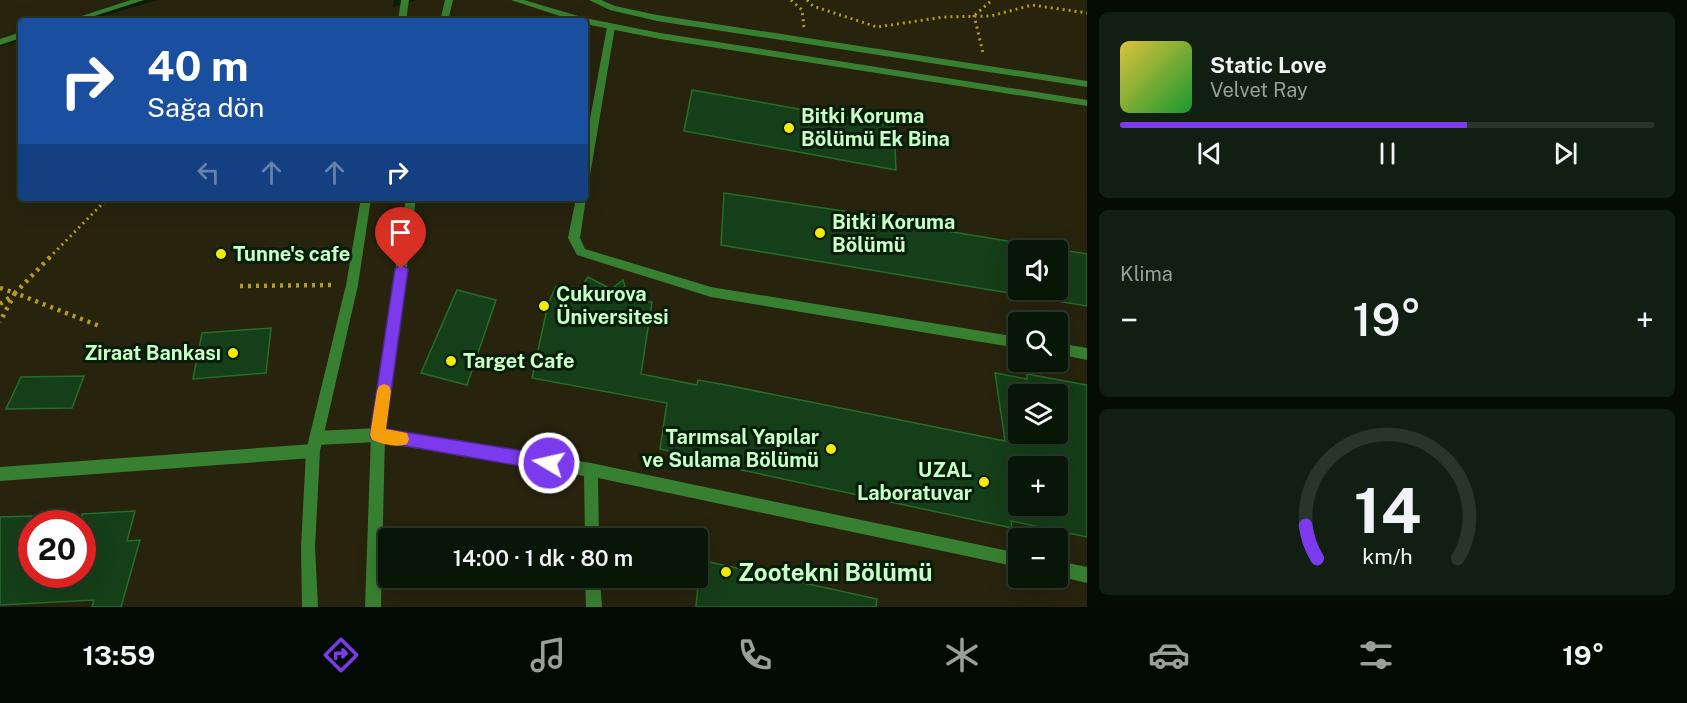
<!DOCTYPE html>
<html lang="tr">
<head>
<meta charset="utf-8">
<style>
	body { margin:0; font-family:"Public Sans",sans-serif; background:#111f12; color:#f1f3f6; height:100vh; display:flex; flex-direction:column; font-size:22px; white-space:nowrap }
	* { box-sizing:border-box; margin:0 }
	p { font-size:20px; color:#989f9c }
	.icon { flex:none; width:33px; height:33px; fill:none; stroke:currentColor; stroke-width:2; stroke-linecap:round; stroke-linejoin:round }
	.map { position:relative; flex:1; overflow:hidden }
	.details { display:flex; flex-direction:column; gap:12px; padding:12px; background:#040c04; width:600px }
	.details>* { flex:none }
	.guide { position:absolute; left:18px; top:18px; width:570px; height:183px; border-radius:6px; box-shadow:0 6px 24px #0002,0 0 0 2px #293529; background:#1a4fa0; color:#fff; overflow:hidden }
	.buttons { position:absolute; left:1008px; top:240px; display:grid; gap:12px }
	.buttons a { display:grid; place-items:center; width:60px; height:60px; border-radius:6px; background:#081608; box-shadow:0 6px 24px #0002,0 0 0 2px #293529; font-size:30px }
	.speed { position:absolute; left:18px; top:510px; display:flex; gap:12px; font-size:30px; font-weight:700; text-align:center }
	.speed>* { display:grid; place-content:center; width:78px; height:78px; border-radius:50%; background:#081608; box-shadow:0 6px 24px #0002,0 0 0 2px #293529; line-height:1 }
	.speed .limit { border:9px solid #d22; background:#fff; color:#111 }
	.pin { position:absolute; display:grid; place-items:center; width:51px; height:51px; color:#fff; margin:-62px -26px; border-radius:50% 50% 50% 0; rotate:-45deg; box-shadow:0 0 6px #0007 }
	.pin .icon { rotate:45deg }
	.me { position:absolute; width:66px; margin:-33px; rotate:279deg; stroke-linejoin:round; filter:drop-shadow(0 0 4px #0008) }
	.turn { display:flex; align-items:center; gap:21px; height:126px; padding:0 30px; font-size:27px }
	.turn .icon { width:78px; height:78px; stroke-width:2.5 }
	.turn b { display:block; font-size:42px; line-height:51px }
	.lanes { display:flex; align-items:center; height:57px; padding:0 30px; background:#0003; justify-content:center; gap:30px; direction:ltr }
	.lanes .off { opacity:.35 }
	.big { font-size:45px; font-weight:600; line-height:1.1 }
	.details .card { flex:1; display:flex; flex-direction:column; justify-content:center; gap:9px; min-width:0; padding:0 21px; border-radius:9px; background:#111f12 }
	.details .dial { align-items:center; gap:0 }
	.dial svg { height:156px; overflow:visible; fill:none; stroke:#293529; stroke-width:7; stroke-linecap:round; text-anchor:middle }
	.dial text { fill:#f1f3f6; stroke:none }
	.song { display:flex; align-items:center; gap:18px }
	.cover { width:72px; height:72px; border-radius:9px; background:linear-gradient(135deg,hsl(50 70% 55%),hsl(130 70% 35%)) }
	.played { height:6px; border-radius:3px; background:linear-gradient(90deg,#7c3aed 65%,#293529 65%) }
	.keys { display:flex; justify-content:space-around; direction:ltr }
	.heat { display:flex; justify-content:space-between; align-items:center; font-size:33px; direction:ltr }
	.trip { position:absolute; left:378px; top:528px; width:330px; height:60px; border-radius:6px; background:#081608; box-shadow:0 6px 24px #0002,0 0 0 2px #293529; font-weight:600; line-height:60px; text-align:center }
	.tabs { display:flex; height:96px; justify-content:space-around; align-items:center; background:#030903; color:#989f9c }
	.tabs .icon { width:42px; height:42px }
	.tabs .current { color:#7c3aed }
	.tabs b { font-size:27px; color:#f1f3f6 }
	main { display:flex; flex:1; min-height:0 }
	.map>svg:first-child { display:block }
</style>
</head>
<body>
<main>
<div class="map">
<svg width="1087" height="607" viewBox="0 0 1087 607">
	<rect width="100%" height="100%" fill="#0a1d0b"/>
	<!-- green -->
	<path fill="#27230d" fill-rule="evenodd" d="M0,0H136L64,21H21V33L0,40Z
		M157,0H394L393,7L417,0H1087V607H0V46L21,40V198H585V21H86ZM1018,250H1058V290H1018ZM1018,322H1058V362H1018ZM1018,394H1058V434H1018ZM1018,466H1058V506H1018ZM32,524H82V574H32ZM388,538H698V578H388ZM1018,538H1058V578H1018Z"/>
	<!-- building -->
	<path fill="#153f18" stroke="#256d2b" stroke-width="1.5" fill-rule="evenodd" d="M692,90L894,126L896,170L684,131Z
		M724,193L916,222L917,226L1087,254V306L721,245ZM1018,250H1058V290H1018Z
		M588,277L611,289L623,280L628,298L652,302L641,374L697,385L698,380L721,384L1005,441L995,373L1027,379V374L1087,385V537L1011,521L1012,528L690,459V456L660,449L667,403L532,378L548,304L556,286L579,290ZM1018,394H1058V434H1018ZM1018,466H1058V506H1018Z
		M457,290L496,300L467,385L421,373Z
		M271,328L266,373L193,379L202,333Z
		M84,376L72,408L6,409L21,377Z
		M135,511L127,541L140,540L121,607H92L94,600L0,605V517L32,516V574H82V514Z
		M700,560L877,599L876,607H696Z"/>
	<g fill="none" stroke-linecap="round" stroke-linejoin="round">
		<!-- path-far1 -->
		<path stroke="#b59b24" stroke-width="3" stroke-dasharray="2 4" stroke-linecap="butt" d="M791,0L802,10L804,27
			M807,0L813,6L877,27L944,17L991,16L1032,5L1087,13
			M974,15L983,53
			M975,15L992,0
			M49,258L108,198"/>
		<!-- path -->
		<path stroke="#b59b24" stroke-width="4.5" stroke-dasharray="3 5" stroke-linecap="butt" d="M50,257L15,293L102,327
			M240,286L333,285
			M0,288L15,293L0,322
			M0,304L12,296"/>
		<!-- service -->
		<path fill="#388031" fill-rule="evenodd" d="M611,24L615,27L590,175L585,179V146L607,27Z
			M585,195L586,198L580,238L585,249L711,287L1018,337V348L711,297L577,255L568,238L576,198H585Z
			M1058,343L1087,348V360L1058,354Z
			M378,428L591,463L1018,553V567L598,478L599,538H585L584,476L378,442L373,440L371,435L373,430Z
			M313,444L318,446L320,451L318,456L313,458L0,481V467Z
			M1058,561L1087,567V583L1058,576Z
			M585,578H600L602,607H586Z"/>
		<!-- minor -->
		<path fill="#388031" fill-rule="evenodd" d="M378,428L383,430L385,435L383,440L378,442L316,445L311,443L309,438L311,433L316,431Z"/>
		<!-- tertiary -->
		<path fill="#388031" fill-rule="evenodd" d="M131,0H144L79,21H66Z
			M401,0H409L406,21H398Z
			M445,0H453L448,21H440Z
			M511,0H524L585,18L660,33L1087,100V106L660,39L585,24V21H575Z
			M589,0H601L615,6L657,15L1087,81V87L657,21L610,10Z
			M21,32V38L0,45V39Z
			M361,198H371L358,285L320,451L315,547L318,607H302L301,547L306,451L346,285Z
			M406,198H416L385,435L381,607H365L371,435Z"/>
	</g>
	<!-- route -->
	<path fill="#7c3aed" stroke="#51269a" stroke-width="1.5" d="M401,264L408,269L386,429L549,455L554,457L556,463L554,469L549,471L372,440L370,435L395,269Z"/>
	<!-- slow -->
	<path fill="#f59e0b" d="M384,384L389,386L391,391L386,429L407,433L409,439L407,444C397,448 382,444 372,440L370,435L377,391L379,386Z"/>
	<!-- markers -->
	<g fill="#f1ec00" stroke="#0a1d0b" stroke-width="2">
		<circle cx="789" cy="128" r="6"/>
		<circle cx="820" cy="233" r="6"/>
		<circle cx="221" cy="254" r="6"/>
		<circle cx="544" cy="306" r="6"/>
		<circle cx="233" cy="353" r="6"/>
		<circle cx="451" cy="361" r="6"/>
		<circle cx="831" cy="449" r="6"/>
		<circle cx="984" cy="482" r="6"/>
		<circle cx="726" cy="572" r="6"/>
	</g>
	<g text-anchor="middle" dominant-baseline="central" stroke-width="6" stroke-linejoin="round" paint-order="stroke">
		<!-- poi labels -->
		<g font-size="20" font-weight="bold" fill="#c7ffc6" stroke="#0a1d0b" text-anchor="start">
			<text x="801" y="116">Bitki Koruma<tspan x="801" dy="23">Bölümü Ek Bina</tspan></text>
			<text x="832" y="222">Bitki Koruma<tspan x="832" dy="23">Bölümü</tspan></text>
			<text x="233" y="254">Tunne's cafe</text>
			<text x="556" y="294">Çukurova<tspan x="556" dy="23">Üniversitesi</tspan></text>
			<text x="221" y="353" text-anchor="end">Ziraat Bankası</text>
			<text x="463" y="361">Target Cafe</text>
			<text x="819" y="437" text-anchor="end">Tarımsal Yapılar<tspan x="819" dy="23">ve Sulama Bölümü</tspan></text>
			<text x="972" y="470" text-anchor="end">UZAL<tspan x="972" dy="23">Laboratuvar</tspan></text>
		</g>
		<!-- near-poi labels -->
		<g font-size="24" font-weight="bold" fill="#c7ffc6" stroke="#0a1d0b" text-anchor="start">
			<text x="738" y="572">Zootekni Bölümü</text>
		</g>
	</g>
</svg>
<div class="buttons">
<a><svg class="icon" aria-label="sound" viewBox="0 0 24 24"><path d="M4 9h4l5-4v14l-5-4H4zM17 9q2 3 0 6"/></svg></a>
<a><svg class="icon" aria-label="search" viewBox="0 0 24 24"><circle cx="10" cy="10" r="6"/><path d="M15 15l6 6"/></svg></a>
<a><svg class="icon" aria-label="layers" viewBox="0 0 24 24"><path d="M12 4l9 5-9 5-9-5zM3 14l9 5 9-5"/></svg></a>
<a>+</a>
<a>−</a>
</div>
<div class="speed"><div class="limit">20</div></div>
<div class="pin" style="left:401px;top:269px;background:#d93025"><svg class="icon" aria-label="arrive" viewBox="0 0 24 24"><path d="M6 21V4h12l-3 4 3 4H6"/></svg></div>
<svg class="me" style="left:549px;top:463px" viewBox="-20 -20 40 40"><circle r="17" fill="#7c3aed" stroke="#fff" stroke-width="3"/><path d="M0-11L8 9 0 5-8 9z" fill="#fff"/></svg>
<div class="trip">14:00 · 1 dk · 80 m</div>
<div class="guide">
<div class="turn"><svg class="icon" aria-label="right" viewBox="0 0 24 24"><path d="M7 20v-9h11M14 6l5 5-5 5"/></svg><div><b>40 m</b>Sağa dön</div></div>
<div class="lanes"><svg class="icon off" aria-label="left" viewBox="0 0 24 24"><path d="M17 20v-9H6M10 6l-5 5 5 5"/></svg><svg class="icon off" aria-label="ahead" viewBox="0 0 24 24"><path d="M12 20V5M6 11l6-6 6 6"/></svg><svg class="icon off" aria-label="ahead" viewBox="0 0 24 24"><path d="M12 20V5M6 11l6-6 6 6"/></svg><svg class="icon" aria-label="right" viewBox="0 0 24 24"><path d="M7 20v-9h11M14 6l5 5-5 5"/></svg></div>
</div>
</div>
<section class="details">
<div class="card">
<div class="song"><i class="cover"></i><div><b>Static Love</b><p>Velvet Ray</p></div></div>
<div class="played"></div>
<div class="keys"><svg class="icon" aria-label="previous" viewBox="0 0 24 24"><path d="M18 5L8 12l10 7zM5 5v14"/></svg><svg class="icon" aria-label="pause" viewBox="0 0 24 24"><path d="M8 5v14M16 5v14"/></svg><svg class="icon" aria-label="next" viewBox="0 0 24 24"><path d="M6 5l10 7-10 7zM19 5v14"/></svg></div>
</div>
<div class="card"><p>Klima</p>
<div class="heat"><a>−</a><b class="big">19°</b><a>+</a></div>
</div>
<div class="card dial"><svg viewBox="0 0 100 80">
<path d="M14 69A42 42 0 1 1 86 69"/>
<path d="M14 69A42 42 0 0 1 8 52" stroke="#7c3aed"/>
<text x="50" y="56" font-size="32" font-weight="700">14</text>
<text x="50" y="72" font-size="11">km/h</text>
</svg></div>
</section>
</main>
<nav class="tabs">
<b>13:59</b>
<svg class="icon current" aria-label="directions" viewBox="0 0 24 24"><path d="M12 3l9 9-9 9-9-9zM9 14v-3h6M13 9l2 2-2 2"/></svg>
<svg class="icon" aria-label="music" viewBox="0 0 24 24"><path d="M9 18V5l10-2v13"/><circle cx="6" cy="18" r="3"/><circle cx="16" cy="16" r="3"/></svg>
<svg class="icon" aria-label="phone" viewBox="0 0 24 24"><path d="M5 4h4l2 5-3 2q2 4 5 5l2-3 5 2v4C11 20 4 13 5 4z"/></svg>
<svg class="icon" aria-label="climate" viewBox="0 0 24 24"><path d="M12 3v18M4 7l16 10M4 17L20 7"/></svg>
<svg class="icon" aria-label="car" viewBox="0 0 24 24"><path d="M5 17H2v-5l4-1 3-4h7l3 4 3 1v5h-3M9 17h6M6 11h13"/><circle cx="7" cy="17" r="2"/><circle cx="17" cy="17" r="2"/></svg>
<svg class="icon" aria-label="filters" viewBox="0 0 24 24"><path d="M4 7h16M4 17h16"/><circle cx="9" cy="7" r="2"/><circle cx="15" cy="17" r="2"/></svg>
<b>19°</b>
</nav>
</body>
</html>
